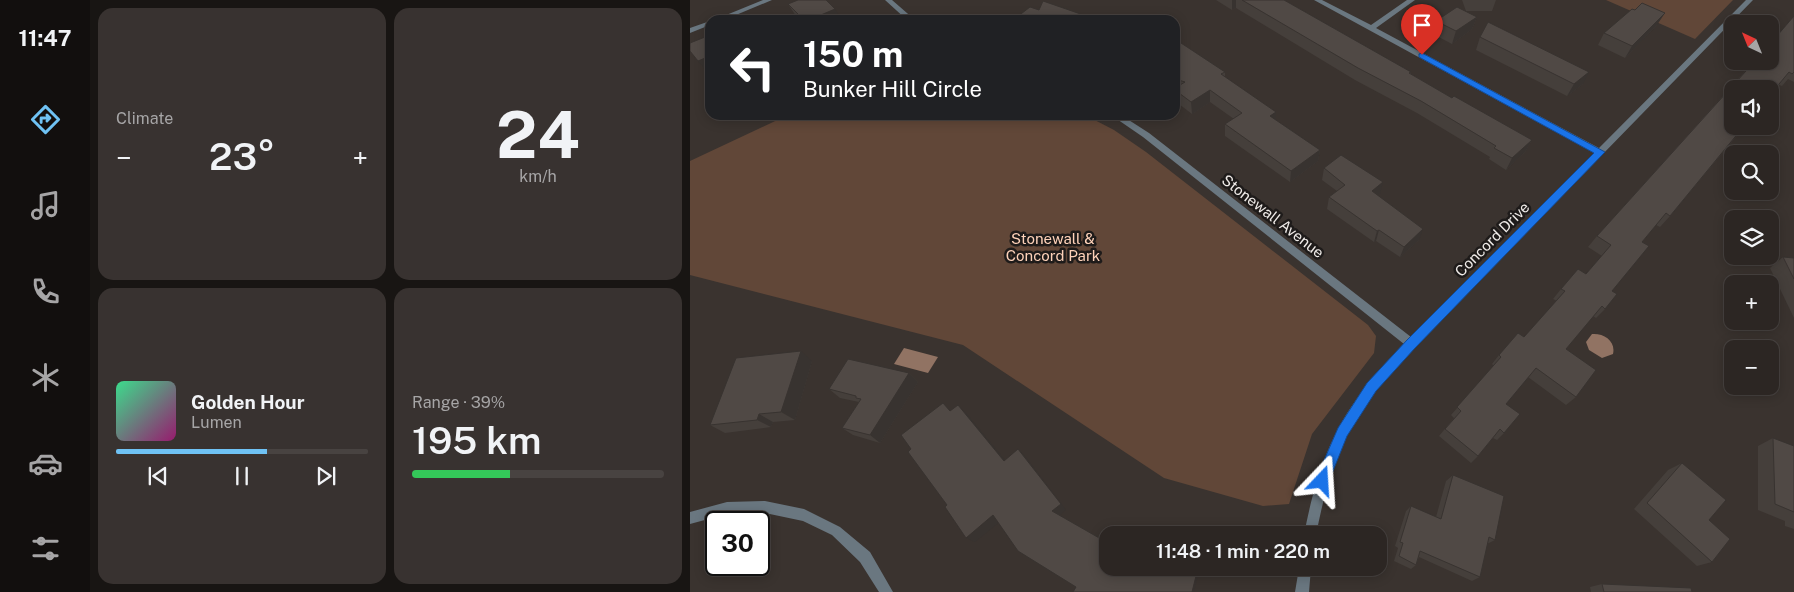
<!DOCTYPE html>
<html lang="en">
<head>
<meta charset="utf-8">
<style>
	body { margin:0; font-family:"Public Sans",sans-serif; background:#383230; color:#f1f3f6; height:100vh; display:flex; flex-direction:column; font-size:19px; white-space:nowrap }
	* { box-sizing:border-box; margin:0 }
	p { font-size:16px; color:#a6a5a6 }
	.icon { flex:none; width:28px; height:28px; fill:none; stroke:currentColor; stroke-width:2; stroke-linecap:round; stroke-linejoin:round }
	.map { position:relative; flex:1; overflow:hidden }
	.drawer { display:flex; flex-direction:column; gap:8px; padding:8px; background:#181513; width:600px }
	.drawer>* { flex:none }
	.top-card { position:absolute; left:15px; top:15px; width:475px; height:105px; border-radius:15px; box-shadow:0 2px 12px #0003,0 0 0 1px #484341; background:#202124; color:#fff; overflow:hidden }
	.needle { width:32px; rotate:317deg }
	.fabs { position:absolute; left:1034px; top:15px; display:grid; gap:10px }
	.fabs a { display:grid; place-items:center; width:55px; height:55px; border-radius:10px; background:#2c2623; box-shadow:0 2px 12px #0003,0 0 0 1px #484341; font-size:25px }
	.speed { position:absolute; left:15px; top:511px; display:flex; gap:10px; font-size:25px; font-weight:700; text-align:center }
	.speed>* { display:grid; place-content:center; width:65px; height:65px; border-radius:50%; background:#2c2623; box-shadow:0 2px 12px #0003,0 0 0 1px #484341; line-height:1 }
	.speed .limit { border:2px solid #111; border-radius:8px; background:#fff; color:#111 }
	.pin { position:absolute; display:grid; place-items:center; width:42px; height:42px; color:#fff; margin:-51px -21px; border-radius:50% 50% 50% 0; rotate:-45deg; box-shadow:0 0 5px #0007 }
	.pin .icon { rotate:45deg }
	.me { position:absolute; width:55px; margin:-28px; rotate:20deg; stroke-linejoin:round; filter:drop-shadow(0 0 4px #0008) }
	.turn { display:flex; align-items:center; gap:18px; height:105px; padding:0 15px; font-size:22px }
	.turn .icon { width:65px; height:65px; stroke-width:2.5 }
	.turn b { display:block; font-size:35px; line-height:42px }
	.big { font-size:38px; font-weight:600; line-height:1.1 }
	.drawer .widget { flex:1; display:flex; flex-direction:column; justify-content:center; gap:8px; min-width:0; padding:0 18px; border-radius:15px; background:#383230 }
	.drawer .dial { align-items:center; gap:0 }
	.dial b { font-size:65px; line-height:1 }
	.song { display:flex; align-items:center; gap:15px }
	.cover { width:60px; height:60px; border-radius:8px; background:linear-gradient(135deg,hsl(150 70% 55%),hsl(320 70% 35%)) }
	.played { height:5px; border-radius:2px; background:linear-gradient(90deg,#6fc2f4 60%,#484341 60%) }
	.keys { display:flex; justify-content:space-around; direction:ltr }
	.heat { display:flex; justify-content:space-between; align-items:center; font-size:28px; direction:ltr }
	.charge { height:8px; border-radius:4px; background:linear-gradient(90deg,#34c759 39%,#484341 0) }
	.drawer .tiles { flex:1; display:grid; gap:8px; grid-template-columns:repeat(2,1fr) }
	.trip { position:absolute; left:409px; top:526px; width:288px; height:50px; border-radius:15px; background:#2c2623; box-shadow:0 2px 12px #0003,0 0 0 1px #484341; font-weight:600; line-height:50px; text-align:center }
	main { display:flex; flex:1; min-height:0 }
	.tab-bar { display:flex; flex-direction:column; width:90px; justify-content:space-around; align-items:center; background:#120f0e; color:#a6a5a6 }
	.tab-bar .icon { width:35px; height:35px }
	.tab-bar .on { color:#6fc2f4 }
	.tab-bar b { font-size:22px; color:#f1f3f6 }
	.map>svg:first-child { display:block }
</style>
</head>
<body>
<main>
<nav class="tab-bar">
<b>11:47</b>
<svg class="icon on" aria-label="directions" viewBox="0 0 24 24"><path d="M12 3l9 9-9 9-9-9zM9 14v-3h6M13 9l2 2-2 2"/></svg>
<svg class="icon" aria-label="music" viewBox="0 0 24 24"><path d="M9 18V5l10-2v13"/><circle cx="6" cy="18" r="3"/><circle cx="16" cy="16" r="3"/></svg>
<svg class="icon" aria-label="phone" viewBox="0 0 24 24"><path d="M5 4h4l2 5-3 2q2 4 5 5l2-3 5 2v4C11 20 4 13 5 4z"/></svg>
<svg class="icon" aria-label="climate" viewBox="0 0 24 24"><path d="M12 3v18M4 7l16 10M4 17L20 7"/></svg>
<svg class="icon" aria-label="car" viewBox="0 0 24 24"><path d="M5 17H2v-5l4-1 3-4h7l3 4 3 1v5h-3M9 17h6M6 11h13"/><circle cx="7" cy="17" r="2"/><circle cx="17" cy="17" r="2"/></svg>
<svg class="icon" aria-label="filters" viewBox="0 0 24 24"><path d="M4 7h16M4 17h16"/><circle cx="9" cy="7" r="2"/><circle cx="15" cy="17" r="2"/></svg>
</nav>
<section class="drawer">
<div class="tiles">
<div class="widget"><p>Climate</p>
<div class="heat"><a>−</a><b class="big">23°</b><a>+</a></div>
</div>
<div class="widget dial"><b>24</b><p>km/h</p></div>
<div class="widget">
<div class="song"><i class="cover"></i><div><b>Golden Hour</b><p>Lumen</p></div></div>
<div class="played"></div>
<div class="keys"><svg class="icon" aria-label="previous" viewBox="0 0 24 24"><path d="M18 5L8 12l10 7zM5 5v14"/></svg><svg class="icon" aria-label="pause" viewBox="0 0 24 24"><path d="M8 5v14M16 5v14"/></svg><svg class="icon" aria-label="next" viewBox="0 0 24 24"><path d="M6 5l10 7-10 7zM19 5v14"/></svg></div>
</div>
<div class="widget"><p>Range · 39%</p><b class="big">195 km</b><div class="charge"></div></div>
</div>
</section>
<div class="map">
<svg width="1104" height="592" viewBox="0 0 1104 592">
	<rect width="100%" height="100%" fill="#3a332f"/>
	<!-- green -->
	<path fill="#614738" d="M916,0H1043L1005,39Z
		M98,115H395L424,130L456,152L678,325L686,336L684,353L622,434L599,504L573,506L474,478L273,345L0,275V161Z"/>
	<!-- water -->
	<path fill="#917363" d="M902,334C914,333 926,341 923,354L912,358L899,350L896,342Z
		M214,348L248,357L238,373L204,364Z"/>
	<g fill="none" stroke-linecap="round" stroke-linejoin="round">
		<!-- street -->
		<path fill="#6a7780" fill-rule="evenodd" d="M73,0H82L34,20H24Z
			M195,0H202L225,20H217Z
			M624,0H632L681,25L717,0H725L686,28L909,148L1056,0H1063L725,347C707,366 689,385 674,406C647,444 635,489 626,535H614C623,487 637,440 666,400C680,380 697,362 714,344L453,137L421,115H431L459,133L721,337L904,153Z
			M20,21V25L0,33V28Z
			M75,501L114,509L150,527L180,552L203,592H189L170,562L142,535L113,521L75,513L37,514L0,524V512L37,502Z
			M609,568H621L619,592H605Z"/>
	</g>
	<!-- wall -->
	<path fill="#453f3b" d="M526,0H594L721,72V74L762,98L842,140L835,152L816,170L799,159L800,157L727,113L665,80L546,8L542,10Z
		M772,0H806L802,11H776Z
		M98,4L152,20H110L106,16Z
		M1104,16V82L1098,79L1092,86L1089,85L980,216L970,227L966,225L952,242L922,291L915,309L906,318L903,316L876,349L886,397L876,405L838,377L816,404L814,433L807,440L803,438L788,456L781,463L749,436L764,418L761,415L804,366L802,364L809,355L834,337L867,301L863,299L871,289L896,274L912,256L898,247L907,236L1093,29Z
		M787,17L782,29L762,44L743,34L746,21Z
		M967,25L935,58L908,45L914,33Z
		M790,37L893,84L877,96L786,50Z
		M485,47L535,72V77L586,120L630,150L628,161L600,182L535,136V124L544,119L520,102L502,114L485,101Z
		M634,168L690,194L687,196L729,240L710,257L686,241L684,242L637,209L639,197L647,191L632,180Z
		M1093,257L1104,258V318L1080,268Z
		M122,361L105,420L83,422L81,427L35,433L20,425Z
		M219,373L228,382L190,443L163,435L152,428L169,402L150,398L139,389Z
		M1083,438L1104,446V529L1095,526V521L1068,510V446Z
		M992,463L1019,520L1022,562L1007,566L944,509L978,470Z
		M763,475L805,540L797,544L790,577L782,581L729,557L726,565L721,569L704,561L708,548L705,546L716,511L721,506L746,517L756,481Z
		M912,584L1002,592H901L900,587Z"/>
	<!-- shaded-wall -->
	<path fill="#383330" d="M542,0H546V8L542,10Z
		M145,9L152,20H119Z
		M975,13L967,25L935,58L942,46Z
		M787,17L782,29L762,44L766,31Z
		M20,56V73H18L8,61Z
		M899,72L893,84L877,96L884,84Z
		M520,90V102L502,114L501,102Z
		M586,112V124L580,116Z
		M842,140L835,152L816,170L822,158Z
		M630,150L628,161L600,182L601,171Z
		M693,182L690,194L679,203L682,191Z
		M733,229L729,240L710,257L714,247Z
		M689,230L686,241L684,242L687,231Z
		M111,351L122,361L105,420L91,412Z
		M219,373L228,382L190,443L180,435Z
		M268,405L276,413L321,467L314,461Z
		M69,414L83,422L81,427L67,420Z
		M328,449L335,456L376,510L368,517L362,511Z
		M303,515L311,521L285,542L276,538Z
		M508,568H510L504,592H502Z"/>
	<!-- building -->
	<path fill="#504945" stroke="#383330" d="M108,0H136L145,9L119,20H114L98,4Z
		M552,0H594L721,72L719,73L762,98L764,96L842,140L822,158L804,148L806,146L731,101L668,68Z
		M353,1L408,20H363L362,19L361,20H323L340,7L349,10Z
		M952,3L975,13L942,46L914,33L942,9L945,10Z
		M767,7L787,17L766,31L746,21Z
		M1104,16V72L1102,74L1099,72L1080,95V89H1042V126H1054L980,216L976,213L952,242L959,246L922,291L927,294L915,309L912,306L876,349L906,370L886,397L846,368L816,404L830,414L814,433L810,429L788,456L755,429L771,411L767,407L811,357L809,355L828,333L834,337L875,291L871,289L888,269L896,274L921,245L907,236L1065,61H1080V44Z
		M798,22L899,72L884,84L790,37Z
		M20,35V56L8,61L0,51V43Z
		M491,43L535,72L531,74L586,112L580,116L630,150L601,171L535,124L552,113L520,90L501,102L485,90V88L495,82L485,79V47Z
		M651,155L693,182L682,191L733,229L714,247L689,230L687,231L639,197L655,185L634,168Z
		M1093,257L1104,258V279Z
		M111,351L91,412L69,414L67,420L20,425L46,358Z
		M158,359L219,373L180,435L152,428L171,399L166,398V396L139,389Z
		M253,403L260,411L268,405L314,461L328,449L371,504L362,511L418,543V568H508L502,592H383L386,587L328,551L303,515L276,538L255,507L257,505L218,452L221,449L211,435Z
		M1083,438L1104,446V512L1085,504Z
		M992,463L1036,500L1019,520L1040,539L1022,562L957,503Z
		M763,475L814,496L805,540L799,537L790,577L730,551L726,565L709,556L713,543L710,542L721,506L751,519Z
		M912,584L1001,588L1002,592H914Z"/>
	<!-- route -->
	<path fill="#1a73e8" stroke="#114b97" d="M732,53L915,152L725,348L686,391L657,436L637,486L632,488L627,486L625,481L648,428L677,383L717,340L904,153L729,57V54Z"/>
	<g text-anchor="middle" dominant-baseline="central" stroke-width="5" stroke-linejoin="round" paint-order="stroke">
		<!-- street labels -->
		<g font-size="15" fill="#efebe8" stroke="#1e1b1a">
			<text transform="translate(583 216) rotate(38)">Stonewall Avenue</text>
			<text transform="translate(802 239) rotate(-45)">Concord Drive</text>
		</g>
		<!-- park labels -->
		<g font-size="15" fill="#fed2b9" stroke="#1e1b1a">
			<text x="363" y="238">Stonewall &amp;<tspan x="363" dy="17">Concord Park</tspan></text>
		</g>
	</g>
</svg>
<div class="fabs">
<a><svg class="needle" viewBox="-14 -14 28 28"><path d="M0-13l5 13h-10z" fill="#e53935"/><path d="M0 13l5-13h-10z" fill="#a6a5a6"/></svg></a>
<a><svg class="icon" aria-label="sound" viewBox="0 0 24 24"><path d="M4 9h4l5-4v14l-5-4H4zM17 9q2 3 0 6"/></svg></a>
<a><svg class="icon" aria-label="search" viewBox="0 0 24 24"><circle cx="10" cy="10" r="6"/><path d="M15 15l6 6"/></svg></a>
<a><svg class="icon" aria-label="layers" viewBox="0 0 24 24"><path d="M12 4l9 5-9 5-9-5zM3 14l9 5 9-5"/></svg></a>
<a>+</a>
<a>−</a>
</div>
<div class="speed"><div class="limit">30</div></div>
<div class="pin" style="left:732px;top:55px;background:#d93025"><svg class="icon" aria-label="arrive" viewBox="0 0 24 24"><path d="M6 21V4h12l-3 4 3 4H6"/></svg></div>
<svg class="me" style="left:632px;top:481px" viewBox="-20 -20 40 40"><path d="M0-17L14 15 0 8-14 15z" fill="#1a73e8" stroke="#fff" stroke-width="4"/></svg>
<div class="trip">11:48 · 1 min · 220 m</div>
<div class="top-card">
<div class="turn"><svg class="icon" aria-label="left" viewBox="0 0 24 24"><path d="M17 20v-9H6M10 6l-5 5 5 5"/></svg><div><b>150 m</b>Bunker Hill Circle</div></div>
</div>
</div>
</main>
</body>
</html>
